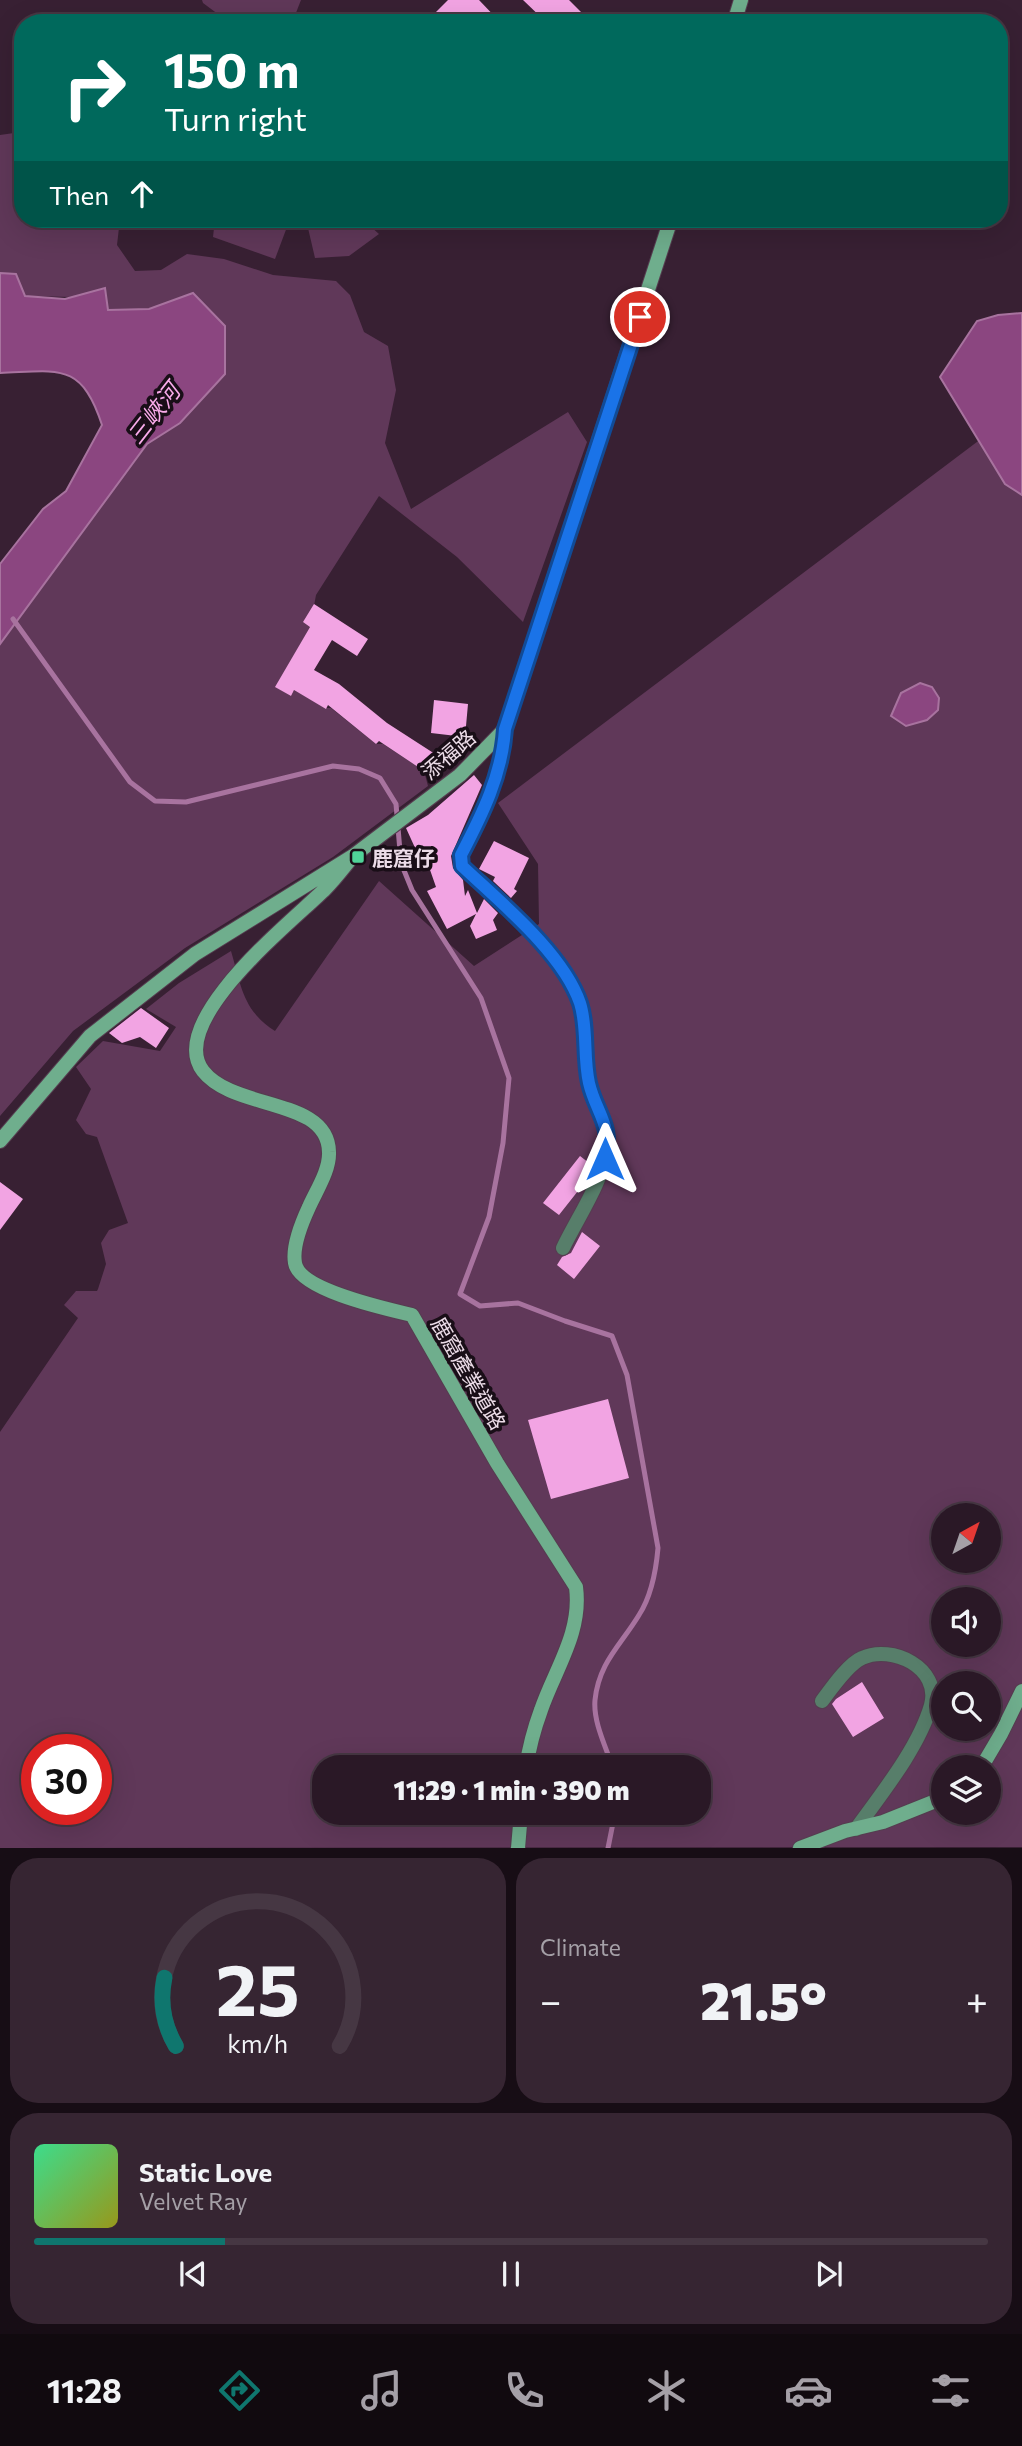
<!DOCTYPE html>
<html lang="en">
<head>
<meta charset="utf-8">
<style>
	body { margin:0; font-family:Commissioner,"Noto Sans TC",sans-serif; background:#362532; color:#f1f3f6; height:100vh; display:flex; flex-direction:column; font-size:26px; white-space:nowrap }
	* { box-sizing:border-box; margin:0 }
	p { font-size:23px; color:#a5a0a7 }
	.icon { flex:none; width:38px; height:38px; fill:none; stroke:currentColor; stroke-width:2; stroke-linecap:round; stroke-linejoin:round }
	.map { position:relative; height:1848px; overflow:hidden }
	.sheet { display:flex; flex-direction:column; gap:10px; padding:10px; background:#170d15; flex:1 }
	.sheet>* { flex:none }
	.banner { position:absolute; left:14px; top:14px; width:994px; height:214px; border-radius:28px; box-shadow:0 7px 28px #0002,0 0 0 2px #463743; background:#00695c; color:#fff; overflow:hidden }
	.needle { width:46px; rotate:40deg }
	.controls { position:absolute; left:931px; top:1503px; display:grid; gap:14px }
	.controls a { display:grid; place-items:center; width:70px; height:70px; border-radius:50%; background:#2a1826; box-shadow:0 7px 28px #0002,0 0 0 2px #463743; font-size:35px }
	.speed { position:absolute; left:21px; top:1734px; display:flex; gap:14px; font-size:35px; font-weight:700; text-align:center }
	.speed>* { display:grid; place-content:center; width:91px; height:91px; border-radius:50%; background:#2a1826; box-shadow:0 7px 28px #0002,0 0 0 2px #463743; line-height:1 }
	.speed .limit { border:10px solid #d22; background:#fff; color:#111 }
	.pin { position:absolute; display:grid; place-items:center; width:60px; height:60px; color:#fff; margin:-30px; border:4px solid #fff; border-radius:50%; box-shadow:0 2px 7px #0007 }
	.me { position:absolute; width:77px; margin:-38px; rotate:0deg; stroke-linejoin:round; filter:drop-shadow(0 0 5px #0008) }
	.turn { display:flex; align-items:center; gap:24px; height:147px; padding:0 35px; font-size:32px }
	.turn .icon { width:91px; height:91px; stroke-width:2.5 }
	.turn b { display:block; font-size:49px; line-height:60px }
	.then { display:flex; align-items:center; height:66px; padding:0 35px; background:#0003; gap:14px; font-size:26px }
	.big { font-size:52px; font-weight:800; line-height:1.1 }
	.sheet .widget { flex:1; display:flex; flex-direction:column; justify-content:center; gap:10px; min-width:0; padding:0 24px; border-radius:28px; background:#362532 }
	.sheet .dial { align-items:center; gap:0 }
	.dial svg { height:182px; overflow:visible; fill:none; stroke:#463743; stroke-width:7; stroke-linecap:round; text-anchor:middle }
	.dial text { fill:#f1f3f6; stroke:none }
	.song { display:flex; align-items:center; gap:21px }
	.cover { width:84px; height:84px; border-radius:10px; background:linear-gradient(135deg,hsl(150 70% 55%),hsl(60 70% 35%)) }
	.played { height:7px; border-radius:4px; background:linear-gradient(90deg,#0f766e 20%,#463743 20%) }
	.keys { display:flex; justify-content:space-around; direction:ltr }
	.heat { display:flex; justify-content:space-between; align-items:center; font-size:38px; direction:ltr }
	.sheet .tiles { flex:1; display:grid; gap:10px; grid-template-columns:1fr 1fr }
	.widget:last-child { grid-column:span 2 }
	.trip { position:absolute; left:312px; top:1755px; width:399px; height:70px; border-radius:28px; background:#2a1826; box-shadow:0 7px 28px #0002,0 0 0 2px #463743; font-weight:800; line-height:70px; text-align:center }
	.menu { display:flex; height:112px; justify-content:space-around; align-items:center; background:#110a0f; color:#a5a0a7 }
	.menu .icon { width:49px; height:49px }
	.menu .current { color:#0f766e }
	.menu b { font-size:32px; color:#f1f3f6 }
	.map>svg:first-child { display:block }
</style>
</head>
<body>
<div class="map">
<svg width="1022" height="1848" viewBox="0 0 1022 1848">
	<rect width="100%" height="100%" fill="#382033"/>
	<!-- green -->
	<path fill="#603859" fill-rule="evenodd" d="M202,0H301L292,23H230L203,3Z
		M14,133L16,157L23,158V219H120L117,245L135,271L161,270L187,254L224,259L273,275L336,281L350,295L364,332L388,346L396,390L385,443L411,509L568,412L587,442L523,622L457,557L379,496L316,595L310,627L276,687L291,696L294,690L326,708H331L376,744H383L424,771L428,786L333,857L185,948L73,1031L0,1116V644L147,444L180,423L193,293L149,309L108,310L105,288L72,297L25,296L16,274L0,273V135Z
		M215,219H290L275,259L213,237Z
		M309,219H362L379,234L349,256L315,258L308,228Z
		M1022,408V1847L0,1848V1432L78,1318L64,1305L76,1291H97L98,1289L106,1264L101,1243L109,1230L128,1223L97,1137L86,1134L76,1120L91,1089L76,1067L103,1041L160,1051L176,1027L146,1009L179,983L231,951C241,985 243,1011 275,1031L379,881L474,966L539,924L538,864L498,803ZM943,1516H989V1561H943ZM943,1600H989V1645H943ZM943,1684H989V1729H943ZM37,1750H96V1810H37ZM324,1768H698V1813H324ZM943,1768H989V1813H943Z"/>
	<!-- water -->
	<path fill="#8b4680" stroke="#a8739f" stroke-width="2" d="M0,273L16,274L25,296L65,299L105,288L108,310L149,309L193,293L225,326V374L180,423L147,444L0,644V564L43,509L66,491L102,425C81,361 58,371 0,373Z
		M1022,313V495L1005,484L940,377L977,321L998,315Z
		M920,683L932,687L939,698L938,710L927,720L906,726L891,716L901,693Z"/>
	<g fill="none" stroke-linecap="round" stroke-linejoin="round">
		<!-- stream -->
		<path stroke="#a8739f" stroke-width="5" d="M13,619L130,782L155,801L186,802L333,766L359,769L380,778L396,804L401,863L412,890L481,998L509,1078L503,1143L489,1217L460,1294L480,1306L518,1303L565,1321L612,1336L627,1375L658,1548C656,1571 652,1595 639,1615C621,1645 599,1662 595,1700C593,1722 606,1747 613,1768
			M608,1848L615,1813"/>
	</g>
	<!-- building -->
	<path fill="#f2a4e3" d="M448,0H479L501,23H425Z
		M523,0H569L592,23H547Z
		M314,604L368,639L357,656L332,640L314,670L339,684L387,723L435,754L424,771L379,741L376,744L328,705L326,709L294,690L291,696L275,687L310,627L303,622Z
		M434,700L468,704L465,737L431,733Z
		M474,775L482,785L451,856L453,868L463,880L465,896L468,890L477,913L484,899L498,913L493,920L497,930L476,939L470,926L476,914L447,929L427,891L436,887L422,847L416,850L406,828L428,815Z
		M494,841L529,858L514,889L517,891L511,898L493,881L495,877L479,869Z
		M141,1008L169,1028L156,1048L140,1037L122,1043L109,1033Z
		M580,1156L593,1166L592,1170L589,1177L559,1215L543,1203Z
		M0,1182L23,1199L0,1230Z
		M582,1232L600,1246L574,1279L557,1265L562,1257L571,1253Z
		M608,1399L629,1478L551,1499L528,1420Z
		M862,1682L884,1718L853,1737L832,1704L836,1699Z"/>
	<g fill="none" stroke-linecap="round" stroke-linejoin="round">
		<!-- street casing -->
		<g stroke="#553e50" stroke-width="16">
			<path id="street" d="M505,729C502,775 481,815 461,855L462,866C502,904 560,950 579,1002C589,1029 583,1059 590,1086C595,1105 611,1126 608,1146C602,1183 579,1215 563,1248
				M822,1701C831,1689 848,1664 862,1658C892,1644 941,1668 931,1705C919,1747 882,1793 856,1829"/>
		</g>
		<!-- secondary casing -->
		<g stroke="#553e50" stroke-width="16">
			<path id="secondary" d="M734,23L741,0
				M353,856C344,867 335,879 325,889C294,920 165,1021 203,1071C234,1111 328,1097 329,1152C330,1170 316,1191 309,1207C302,1222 292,1246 295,1263C299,1290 387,1309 412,1315L497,1463L576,1587C582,1633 555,1669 541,1710C534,1729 529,1748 526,1768
				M0,1141L90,1036L195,954L353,856L460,775L505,729L671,219
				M981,1768L1001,1734L1022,1691
				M518,1848L521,1813
				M800,1848L845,1831L883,1822L943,1798"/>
		</g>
		<!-- street -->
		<use href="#street" stroke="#577e6a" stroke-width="14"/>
		<!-- secondary -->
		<use href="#secondary" stroke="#6fae8d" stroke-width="14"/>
	</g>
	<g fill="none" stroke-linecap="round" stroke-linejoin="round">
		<!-- route casing -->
		<g stroke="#114b97" stroke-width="18">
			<path id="route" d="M605,1159C613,1125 596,1113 589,1083C583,1056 588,1028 580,1003C563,953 500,902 462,866L461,855C482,815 502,775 505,729L640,317"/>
		</g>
		<!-- route -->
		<use href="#route" stroke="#1a73e8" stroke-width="12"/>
	</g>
	<!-- markers -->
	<rect fill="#50d398" stroke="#190e17" stroke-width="2.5" x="351" y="850" width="14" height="14" rx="3.5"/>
	<g text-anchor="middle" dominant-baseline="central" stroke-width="7" stroke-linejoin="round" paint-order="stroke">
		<!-- street labels -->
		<g font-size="21" fill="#ecdce8" stroke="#190e17">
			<text transform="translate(448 754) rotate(-41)">添福路</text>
			<text transform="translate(469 1373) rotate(60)">鹿窟產業道路</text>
		</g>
		<!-- poi labels -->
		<g font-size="21" font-weight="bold" fill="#ecdce8" stroke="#190e17" text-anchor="start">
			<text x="372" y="857">鹿窟仔</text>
		</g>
		<!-- water labels -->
		<g font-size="23" font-style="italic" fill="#f9abea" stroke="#190e17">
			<text transform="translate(153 413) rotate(-52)">三峽河</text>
		</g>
	</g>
</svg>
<div class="controls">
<a><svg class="needle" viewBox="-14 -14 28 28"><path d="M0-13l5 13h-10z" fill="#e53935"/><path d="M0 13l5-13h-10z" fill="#a5a0a7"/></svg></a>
<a><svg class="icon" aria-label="sound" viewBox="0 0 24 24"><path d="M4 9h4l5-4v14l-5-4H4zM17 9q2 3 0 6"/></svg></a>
<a><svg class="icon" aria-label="search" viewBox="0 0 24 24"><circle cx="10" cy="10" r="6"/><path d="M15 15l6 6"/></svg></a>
<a><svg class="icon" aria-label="layers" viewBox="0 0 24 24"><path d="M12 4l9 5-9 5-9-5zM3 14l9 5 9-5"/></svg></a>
</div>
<div class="speed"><div class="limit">30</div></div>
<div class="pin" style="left:640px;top:317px;background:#d93025"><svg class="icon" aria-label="arrive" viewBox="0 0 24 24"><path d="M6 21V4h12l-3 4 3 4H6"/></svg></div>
<svg class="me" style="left:605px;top:1159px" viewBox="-20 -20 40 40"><path d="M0-17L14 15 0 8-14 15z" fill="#1a73e8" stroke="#fff" stroke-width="4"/></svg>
<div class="trip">11:29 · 1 min · 390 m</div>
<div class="banner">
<div class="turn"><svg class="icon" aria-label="right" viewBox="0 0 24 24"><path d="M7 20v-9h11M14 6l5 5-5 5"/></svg><div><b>150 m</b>Turn right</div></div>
<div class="then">Then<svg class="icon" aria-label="ahead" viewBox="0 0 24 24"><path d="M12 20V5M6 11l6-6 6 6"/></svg></div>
</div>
</div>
<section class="sheet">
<div class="tiles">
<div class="widget dial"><svg viewBox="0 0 100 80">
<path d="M14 69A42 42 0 1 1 86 69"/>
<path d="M14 69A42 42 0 0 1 9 39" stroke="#0f766e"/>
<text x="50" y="56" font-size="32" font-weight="700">25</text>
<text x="50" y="72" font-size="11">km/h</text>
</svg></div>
<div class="widget"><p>Climate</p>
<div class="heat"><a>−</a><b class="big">21.5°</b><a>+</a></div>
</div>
<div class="widget">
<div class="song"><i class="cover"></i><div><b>Static Love</b><p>Velvet Ray</p></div></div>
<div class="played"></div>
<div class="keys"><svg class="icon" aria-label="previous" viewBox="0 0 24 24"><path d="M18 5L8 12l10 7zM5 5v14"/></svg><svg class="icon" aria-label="pause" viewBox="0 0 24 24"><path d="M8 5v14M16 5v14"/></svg><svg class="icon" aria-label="next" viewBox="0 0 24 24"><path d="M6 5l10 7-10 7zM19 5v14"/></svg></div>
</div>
</div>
</section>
<nav class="menu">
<b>11:28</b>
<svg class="icon current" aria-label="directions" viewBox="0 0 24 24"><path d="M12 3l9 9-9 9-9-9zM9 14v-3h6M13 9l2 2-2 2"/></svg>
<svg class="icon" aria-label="music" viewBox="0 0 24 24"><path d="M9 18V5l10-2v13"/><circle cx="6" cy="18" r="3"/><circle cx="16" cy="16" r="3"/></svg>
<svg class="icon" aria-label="phone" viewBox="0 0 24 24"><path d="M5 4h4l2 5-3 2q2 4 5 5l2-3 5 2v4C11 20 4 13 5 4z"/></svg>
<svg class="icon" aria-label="climate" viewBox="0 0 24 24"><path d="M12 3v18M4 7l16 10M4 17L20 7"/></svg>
<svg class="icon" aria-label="car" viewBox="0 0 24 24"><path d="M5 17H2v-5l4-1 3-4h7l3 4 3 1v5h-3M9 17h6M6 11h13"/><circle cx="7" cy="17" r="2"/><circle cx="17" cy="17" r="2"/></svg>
<svg class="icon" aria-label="filters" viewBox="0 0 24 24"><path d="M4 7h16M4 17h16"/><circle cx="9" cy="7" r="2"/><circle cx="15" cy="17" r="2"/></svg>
</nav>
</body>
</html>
